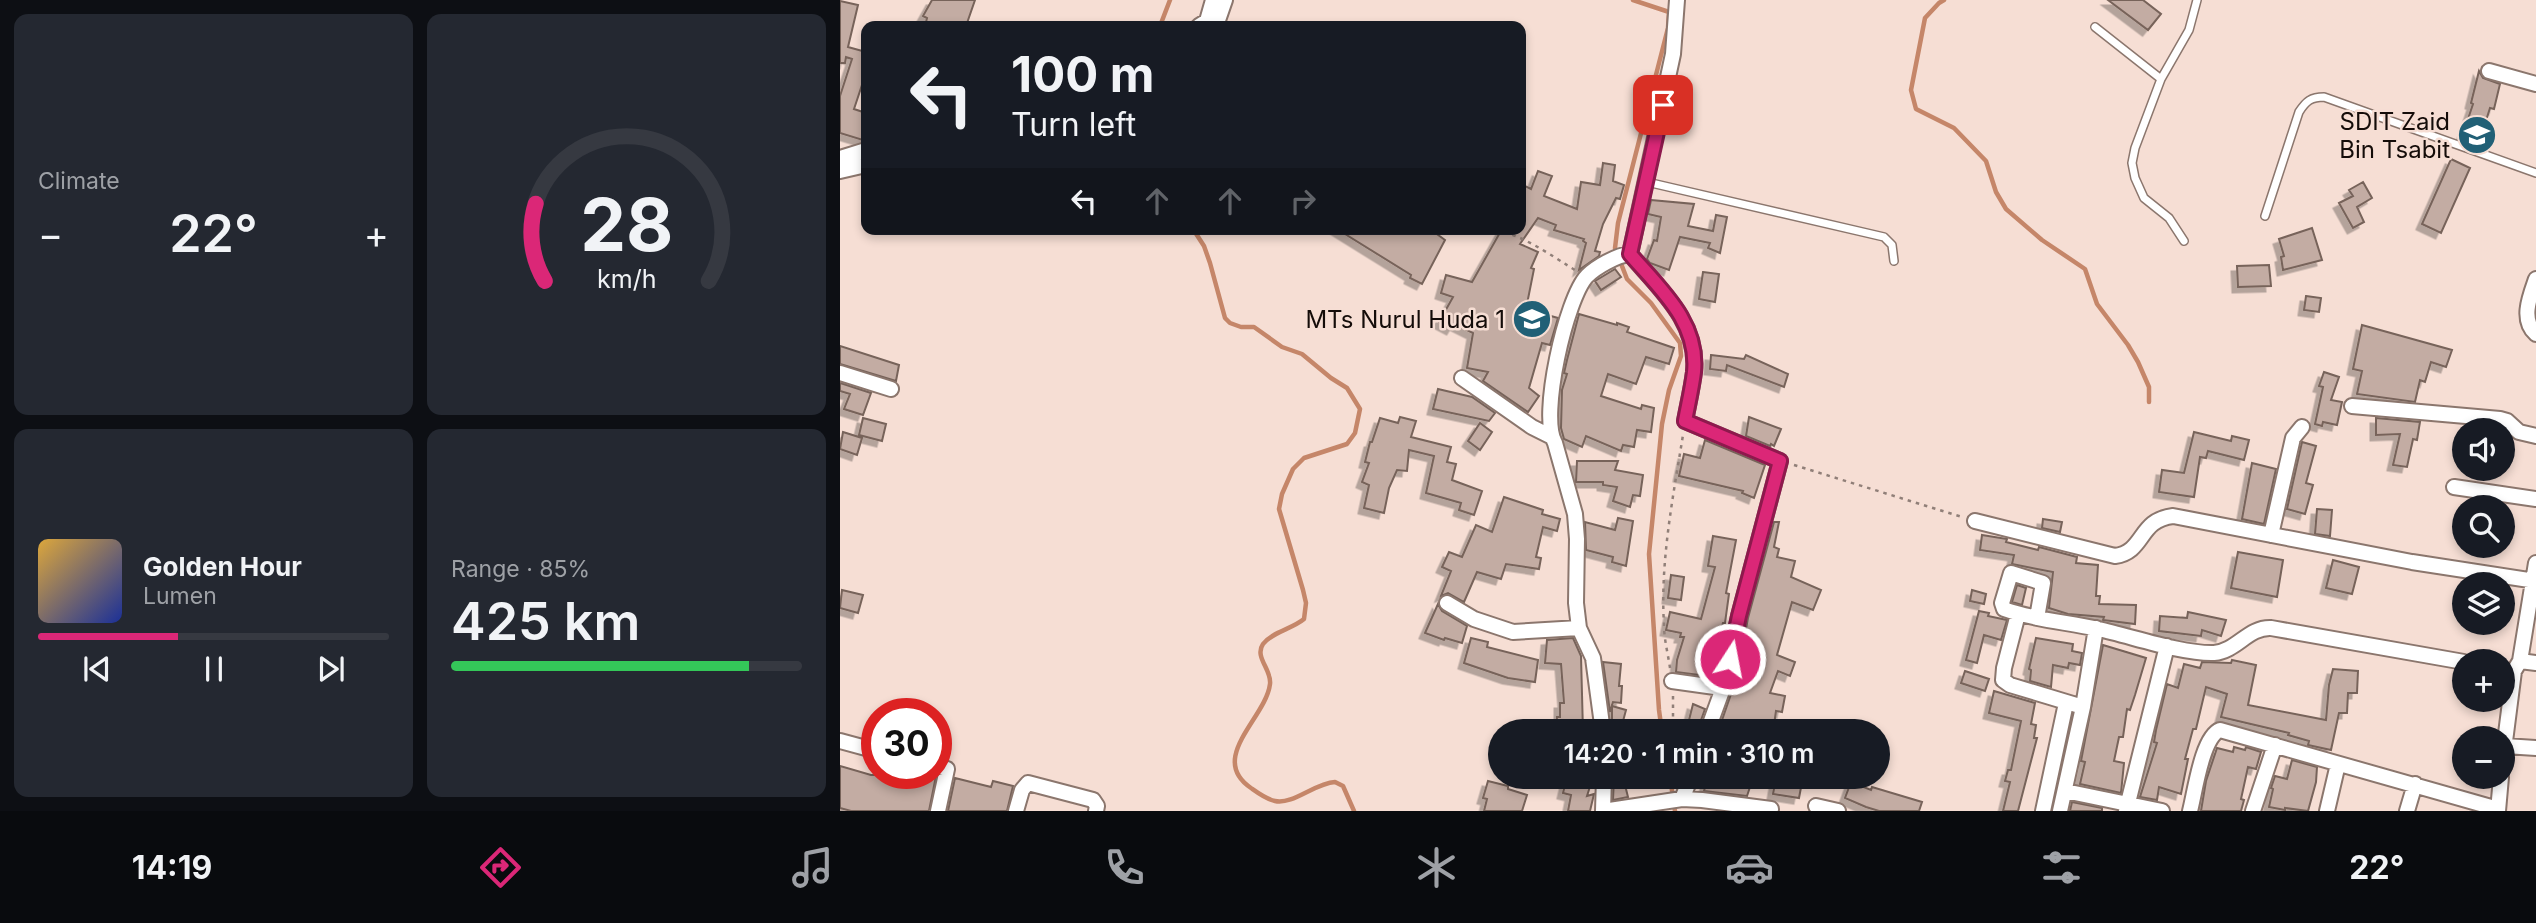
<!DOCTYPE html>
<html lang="en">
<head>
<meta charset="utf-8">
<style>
	body { margin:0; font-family:Inter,sans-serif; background:#242831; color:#f1f3f6; height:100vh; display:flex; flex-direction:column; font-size:26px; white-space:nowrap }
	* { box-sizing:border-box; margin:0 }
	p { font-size:23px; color:#9ea1a6 }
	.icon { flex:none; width:38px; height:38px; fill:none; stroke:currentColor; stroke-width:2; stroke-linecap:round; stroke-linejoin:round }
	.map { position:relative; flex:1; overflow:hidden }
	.panel { display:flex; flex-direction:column; gap:14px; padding:14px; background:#0d0f14; width:840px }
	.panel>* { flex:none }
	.hud { position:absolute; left:21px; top:21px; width:665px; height:214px; border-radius:14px; box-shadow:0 4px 10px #0003; background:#171b24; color:#f1f3f6; overflow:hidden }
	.fabs { position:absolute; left:1612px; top:418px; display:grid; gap:14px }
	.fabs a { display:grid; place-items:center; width:63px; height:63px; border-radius:50%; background:#171b24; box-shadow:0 4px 10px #0003; font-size:35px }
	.speed { position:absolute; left:21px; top:698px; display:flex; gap:14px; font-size:35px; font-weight:700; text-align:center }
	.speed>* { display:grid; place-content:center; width:91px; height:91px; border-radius:50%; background:#171b24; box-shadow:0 4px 10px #0003; line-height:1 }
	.speed .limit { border:10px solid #d22; background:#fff; color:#111 }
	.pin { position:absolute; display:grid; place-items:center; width:60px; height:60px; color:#fff; margin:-30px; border-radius:14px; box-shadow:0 4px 10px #0006 }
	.me { position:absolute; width:77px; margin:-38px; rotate:11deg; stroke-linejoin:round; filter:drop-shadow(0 0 5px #0008) }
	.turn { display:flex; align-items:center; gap:24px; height:147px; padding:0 35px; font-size:32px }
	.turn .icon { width:91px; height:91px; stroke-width:2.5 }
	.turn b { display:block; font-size:49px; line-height:60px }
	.lanes { display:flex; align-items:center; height:66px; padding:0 35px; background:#0003; justify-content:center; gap:35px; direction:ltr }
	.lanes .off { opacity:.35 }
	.big { font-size:52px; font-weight:600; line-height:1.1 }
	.panel .card { flex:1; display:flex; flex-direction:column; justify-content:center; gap:10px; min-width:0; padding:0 24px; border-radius:14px; background:#242831 }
	.panel .dial { align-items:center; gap:0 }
	.dial svg { height:182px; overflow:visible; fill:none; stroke:#363941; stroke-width:7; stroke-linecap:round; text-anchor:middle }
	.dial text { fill:#f1f3f6; stroke:none }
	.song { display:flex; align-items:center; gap:21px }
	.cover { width:84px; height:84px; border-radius:10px; background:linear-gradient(135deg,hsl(40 70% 55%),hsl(230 70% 35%)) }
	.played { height:7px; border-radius:4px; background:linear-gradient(90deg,#db2777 40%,#363941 40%) }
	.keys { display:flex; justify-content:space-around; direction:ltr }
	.heat { display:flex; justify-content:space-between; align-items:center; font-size:38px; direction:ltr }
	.charge { height:10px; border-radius:5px; background:linear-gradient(90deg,#34c759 85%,#363941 0) }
	.panel .tiles { flex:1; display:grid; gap:14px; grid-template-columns:repeat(2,1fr) }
	.trip { position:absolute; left:648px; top:719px; width:402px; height:70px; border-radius:35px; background:#171b24; box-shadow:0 4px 10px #0003; font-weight:600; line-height:70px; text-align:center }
	.tab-bar { display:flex; height:112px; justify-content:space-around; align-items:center; background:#090b0e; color:#9ea1a6 }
	.tab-bar .icon { width:49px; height:49px }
	.tab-bar .on { color:#db2777 }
	.tab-bar b { font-size:32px; color:#f1f3f6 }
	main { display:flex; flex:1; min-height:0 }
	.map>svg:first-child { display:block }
</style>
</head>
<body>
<main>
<section class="panel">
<div class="tiles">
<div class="card"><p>Climate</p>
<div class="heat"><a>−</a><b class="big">22°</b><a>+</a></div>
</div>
<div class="card dial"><svg viewBox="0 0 100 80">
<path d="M14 69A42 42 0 1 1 86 69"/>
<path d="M14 69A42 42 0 0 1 10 35" stroke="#db2777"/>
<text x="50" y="56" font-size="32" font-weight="700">28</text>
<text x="50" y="72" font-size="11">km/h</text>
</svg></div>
<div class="card">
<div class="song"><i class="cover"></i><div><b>Golden Hour</b><p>Lumen</p></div></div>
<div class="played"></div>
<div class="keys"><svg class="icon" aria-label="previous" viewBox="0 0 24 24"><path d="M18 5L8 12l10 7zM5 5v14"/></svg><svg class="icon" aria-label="pause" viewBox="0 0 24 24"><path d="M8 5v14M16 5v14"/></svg><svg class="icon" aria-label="next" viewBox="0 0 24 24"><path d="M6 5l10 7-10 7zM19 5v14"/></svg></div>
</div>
<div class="card"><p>Range · 85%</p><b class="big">425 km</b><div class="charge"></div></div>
</div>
</section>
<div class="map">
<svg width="1696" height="811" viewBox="0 0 1696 811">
	<defs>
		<filter id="shadow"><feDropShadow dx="-5.5" dy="5.5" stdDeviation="0" flood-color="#0004"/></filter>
	</defs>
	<rect width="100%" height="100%" fill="#f6ded4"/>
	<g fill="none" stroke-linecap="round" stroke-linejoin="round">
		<!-- stream -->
		<path stroke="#c58669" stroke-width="4.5" d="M793,0L829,12L828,28L778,223L775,248L787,279L811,303L840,343L841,356L829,390L822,424L809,554L819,710L822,732
			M1104,0L1099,3L1085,18L1071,90L1076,109L1114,128L1146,161L1156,192L1166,209L1202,240L1245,269L1257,304L1288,345L1298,362L1309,387V402
			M320,26L330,0
			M353,229L364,246L370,263L385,318L390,323L401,327H414L442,347L462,354L491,378L507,388L520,409L515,433L507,444L464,458L453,469L442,494L439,509L463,590L466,603L464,619C452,629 432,632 423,644C414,657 432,670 430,684C426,718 367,758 411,788C418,793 426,799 435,801C453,805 475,783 495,782L503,786L514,811
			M830,777L835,811"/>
	</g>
	<!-- building -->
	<path fill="#c3aca3" stroke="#77635a" stroke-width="2" filter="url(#shadow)" d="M92,0H135L126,26H85L87,18L83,16Z
		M1268,0H1303L1321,14L1308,30Z
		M0,1L18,5L8,47L26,52V80L24,79L14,109L26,113V141L0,133V96L12,59L6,57L5,63H0Z
		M1639,71L1643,78L1660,84L1654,109L1650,108L1639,143L1622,137L1633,104L1631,103Z
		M1611,159L1630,168L1601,233L1582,224Z
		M763,163L775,165L773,181L784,185L780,199L776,198L763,224L755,251L760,252L759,256L739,270L746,243L743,241L744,239L714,230L716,225L698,218L680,244L698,252L691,268L694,269L686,309L718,318L710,345L702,343L689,388L699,396L688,412L643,381L648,372L627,368L633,333L615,324L612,329L599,322L613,297L601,293L606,275L632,282L662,229H681V184L691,189L698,171L712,176L704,196L737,209L741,182L760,185Z
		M1523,182L1532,198L1517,207L1524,222L1513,228L1499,203L1513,196L1509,190Z
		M811,200L854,204L848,226L873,231L876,215L887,217L880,253L868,248L870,243L840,237L829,270L810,263L807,259L814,240L817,241L821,217L808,214Z
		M1472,228L1482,260L1443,270L1441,257L1444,256L1439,239Z
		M497,229H590L605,240L582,284L570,278L571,275Z
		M1429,265L1431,286L1398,287L1397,266Z
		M775,269L781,277L761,290L755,281Z
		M863,272L879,274L875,302L859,299Z
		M1466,296L1481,298L1479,312L1464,310Z
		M739,314L777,325V323L789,327L787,332L834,348L829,364L806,357L796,384L768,374L761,396L801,409L802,405L814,408L811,432L797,430L794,447L783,445L781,451L746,436L742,447L724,439L721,428L722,390L727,374L724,373L727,360Z
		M1522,325L1612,350L1606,367L1591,362L1585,382L1580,380L1575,402L1517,394L1522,371L1513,369Z
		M0,346L59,365L56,381L0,364Z
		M871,355L904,359L906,355L948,374L944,387L887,365L886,371L870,369Z
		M1484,372L1499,377L1491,400L1502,402L1497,425L1483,422L1482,426L1475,424L1483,387L1479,386Z
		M0,383L31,393L23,415L4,409L10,394L0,391Z
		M598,389L632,397L655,413L649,421L593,409Z
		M560,417L576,421L571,437L611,447L607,462L616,464L612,480L642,491L634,515L619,510L621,503L586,493L594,456L569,450L567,471L557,470L549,488L544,513L524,508L529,485L522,482L529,463L525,462L530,442H532L540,418L558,423Z
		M909,417L941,429L934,446L931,444L930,446L906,436Z
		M23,418L46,424L42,441L19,435Z
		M1536,418L1580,422L1577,440L1573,439L1567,467L1553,465L1560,434L1536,435Z
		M640,423L652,432L640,450L628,441Z
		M3,432L22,438L17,455L0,449Z
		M1354,432L1391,441L1392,436L1409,440L1404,460L1368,451L1366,458L1360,457L1354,497L1319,492L1322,470L1344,473Z
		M865,440L925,465L914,498L902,493L903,491L839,476L844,454L860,458Z
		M1462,442L1476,446L1466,483L1473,485L1465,514L1447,509Z
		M737,461H778L775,470L803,475L800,496L793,495L790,507L773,501L777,487L763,485V482H736Z
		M1412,463L1436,469L1424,524L1402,519Z
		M664,497L703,510L702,514L720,519L717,531L703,527L696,557L701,558L699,569L666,564L661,579L637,572L624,602L608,593L601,596L611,571L602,567L609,552L622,557L636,525L652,532Z
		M1477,509L1492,510L1490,536L1475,534Z
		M778,518L793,521L786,566L772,562L773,557L746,550L745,522L775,530Z
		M1203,519L1222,522L1220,532L1202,528Z
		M934,522H939L934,547L939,549L937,557L955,561L951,577L981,590L973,610L952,602L937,655L955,662L950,676L938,671L930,693L945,696L942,712L936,711L933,732H906L880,726L891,694H893L895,688L897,689L911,667L900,661L908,618Z
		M1142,535L1167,539L1166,542L1198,550L1199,547L1237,557L1236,563L1258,565L1256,596H1260L1259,604L1296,605L1295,624L1263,620L1264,617L1228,614L1209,608L1213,572L1172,564L1174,555L1140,550Z
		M873,536L896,540L886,593L889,594L885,623H883L867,676L836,672L837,660L844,637H840L841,633L826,630L830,612L861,619L875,567L868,566Z
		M1398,552L1443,560L1437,597L1391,588Z
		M1493,560L1519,567L1512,594L1486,588Z
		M831,575L844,577L841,600L828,598Z
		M1177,585L1186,588L1182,605L1172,602Z
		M2,590L23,595L18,613L0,608Z
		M1132,590L1146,594L1144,604L1130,601Z
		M598,604L602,611L627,626L622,643L605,638L604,640L585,633Z
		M1139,611L1149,613L1148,616L1167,620L1161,640L1144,635L1137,663L1126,660Z
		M1348,612L1386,620L1381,636L1362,630L1361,636L1319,631L1320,616L1347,618Z
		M631,638L648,642L647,647L698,660L695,682L668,678L624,663Z
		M733,638L741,656L743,732H716L717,717H720V703H724L721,664L705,663L707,640Z
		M1196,638L1233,644L1232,651L1242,653L1240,665L1229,663L1228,668L1213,665L1211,687L1190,681L1191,670L1189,669Z
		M1263,645L1306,658L1295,695L1290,710L1287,709L1283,737H1279L1274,761L1284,763L1281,793L1240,784L1245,762L1241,761Z
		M1392,660L1416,665L1408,705L1486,720L1489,685L1493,669L1518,671L1517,693H1508L1507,713H1499L1491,750L1468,745L1469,741L1448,735L1449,733L1381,717L1387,694L1366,687L1356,729H1353L1345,759H1348L1341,794L1319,787L1317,800L1300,797L1317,743L1314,742L1316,730L1327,684L1338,688L1344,664L1360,668L1362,662L1391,663Z
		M763,662L781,664L779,686H782L781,703L773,702L770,712Z
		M1125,671L1149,679L1145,691L1121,683Z
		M1154,691L1195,703L1191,724L1196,725L1194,738H1197L1178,811H1163L1170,782L1165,781L1168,770H1171L1181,721L1149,713Z
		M853,704L865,709L860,723L849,720Z
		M772,706L786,710L782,725L772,722Z
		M1394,747L1405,750L1406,747L1421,752L1416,769L1408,767L1401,799L1404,800L1401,811H1361L1366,781L1377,748L1393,752Z
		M1452,760L1477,767L1476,782L1468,811L1445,808V810L1429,807L1433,789L1431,788L1435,776L1447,779Z
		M0,766L31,775L88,774L96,776L89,811H11L0,808Z
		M727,777H753L747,796L754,794L750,811H728L731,795L723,793Z
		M774,777H783L788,797L773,800Z
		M868,777H888L911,784L907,796L864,791Z
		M115,778L151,787L153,781L173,786L167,811H108Z
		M936,778L962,782L959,798L933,794Z
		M648,781L668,786V789L687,795L682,811H644L647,799L643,798Z
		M1011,782L1031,790L1032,787L1082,802L1079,811H1039L1026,807L1005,798Z
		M1232,802L1262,808V811H1230Z"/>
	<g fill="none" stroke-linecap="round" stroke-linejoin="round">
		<!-- lane casing -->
		<g stroke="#8b766d" stroke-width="10">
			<path id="lane" d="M1255,27L1321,79
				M807,182L1044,237L1052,245L1054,261
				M1425,216L1459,112C1466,101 1471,97 1484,97L1696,173
				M1344,241L1329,218L1304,198L1295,178L1292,163L1295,148L1321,79L1349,30L1357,0"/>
		</g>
		<!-- street casing -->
		<g stroke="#8b766d" stroke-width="18">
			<path id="street" d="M359,26L367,21L373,0
				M376,26L385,0
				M1649,71L1696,84
				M0,158L26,150
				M0,171L26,165
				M790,254C819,289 859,322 854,372C852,388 848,405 845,421L940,461L899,616L886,680L867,732
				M790,254L833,54L837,0
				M1696,279C1690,296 1680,320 1696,334
				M0,373L51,389
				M622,378L692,427L710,436
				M1512,406L1660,419L1667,421L1679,432L1696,436
				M1614,487L1696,499
				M1135,521L1275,556C1305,552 1298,520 1333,516L1572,562L1696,581
				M1431,535L1453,438L1462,427
				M607,603L634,619L673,632L739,628
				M1178,614L1164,668L1163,680L1170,685L1243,707
				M1197,618L1203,583L1171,573L1162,603L1164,609C1194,620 1227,622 1258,629C1291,636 1342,654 1374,653C1397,651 1408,627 1431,628L1624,662
				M1680,661L1696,663
				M832,681L882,688
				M763,732L753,658L739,628L736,603L737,539L735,514L715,443C699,417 726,298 747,276C756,267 777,255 790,254
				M0,741L37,751
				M1665,746L1696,748
				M1662,765L1674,671L1680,661L1696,563
				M96,766L107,769L98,811
				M1225,791L1322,811
				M842,799L851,777
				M976,806L998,811
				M176,811L182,790L188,783L253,800L257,806L256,811
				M763,811L842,799L862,800L931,809
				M763,811L764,777
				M1203,811L1226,703
				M1220,811L1243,707L1256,628
				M1286,811L1327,646
				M1350,811C1355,792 1362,737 1380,730L1658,809
				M1413,811L1435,745
				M1487,811L1498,764
				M1567,811L1575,784
				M1658,811L1661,777"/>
		</g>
		<!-- path -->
		<path stroke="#907f78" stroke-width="2.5" stroke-dasharray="3.5 5" stroke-linecap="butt" d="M632,229L640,233C662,219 716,259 735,270
			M954,465L1122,517
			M830,668C828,654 824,639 824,625C820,562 833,497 843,435
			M833,696V732"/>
		<!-- lane -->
		<use href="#lane" stroke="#fff" stroke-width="7"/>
		<!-- street -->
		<use href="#street" stroke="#fff" stroke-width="14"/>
	</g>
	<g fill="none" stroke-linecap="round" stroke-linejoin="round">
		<!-- route casing -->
		<g stroke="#8e194d" stroke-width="18">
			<path id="route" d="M823,105L790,254C820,289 859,322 854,372C852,388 848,405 845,421L940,461L899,616L890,659"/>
		</g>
		<!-- route -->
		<use href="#route" stroke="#db2777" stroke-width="12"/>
	</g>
	<!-- icons -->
	<defs>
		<g id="school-disc" transform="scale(2.0125)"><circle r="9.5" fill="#216076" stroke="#f6ded4"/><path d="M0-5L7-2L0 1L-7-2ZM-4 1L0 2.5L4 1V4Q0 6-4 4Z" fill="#fff"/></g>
	</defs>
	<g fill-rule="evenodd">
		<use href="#school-disc" x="1637" y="135"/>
		<use href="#school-disc" x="692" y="319"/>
	</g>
	<g text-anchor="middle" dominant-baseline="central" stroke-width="5" stroke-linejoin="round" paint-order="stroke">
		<!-- poi labels -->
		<g font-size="24" fill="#140c09" stroke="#f6ded4" text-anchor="end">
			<text x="1610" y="121">SDIT Zaid<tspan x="1610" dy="28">Bin Tsabit</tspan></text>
			<text x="665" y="319">MTs Nurul Huda 1</text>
		</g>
	</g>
</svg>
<div class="fabs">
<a><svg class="icon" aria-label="sound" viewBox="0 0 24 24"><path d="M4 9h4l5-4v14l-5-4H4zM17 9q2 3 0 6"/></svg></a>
<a><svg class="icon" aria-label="search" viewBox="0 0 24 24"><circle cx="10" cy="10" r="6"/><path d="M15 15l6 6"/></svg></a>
<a><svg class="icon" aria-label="layers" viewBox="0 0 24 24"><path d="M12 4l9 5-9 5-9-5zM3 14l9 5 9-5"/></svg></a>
<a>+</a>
<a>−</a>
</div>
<div class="speed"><div class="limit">30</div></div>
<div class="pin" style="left:823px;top:105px;background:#d93025"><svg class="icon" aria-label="arrive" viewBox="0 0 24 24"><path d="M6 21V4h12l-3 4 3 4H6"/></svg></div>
<svg class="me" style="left:890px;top:659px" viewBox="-20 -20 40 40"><circle r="17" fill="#db2777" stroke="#fff" stroke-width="3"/><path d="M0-11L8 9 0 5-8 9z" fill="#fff"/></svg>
<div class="trip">14:20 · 1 min · 310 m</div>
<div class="hud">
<div class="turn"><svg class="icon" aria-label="left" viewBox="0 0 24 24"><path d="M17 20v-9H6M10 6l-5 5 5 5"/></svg><div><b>100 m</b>Turn left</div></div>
<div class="lanes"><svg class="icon" aria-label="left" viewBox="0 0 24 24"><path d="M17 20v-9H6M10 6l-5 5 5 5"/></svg><svg class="icon off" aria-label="ahead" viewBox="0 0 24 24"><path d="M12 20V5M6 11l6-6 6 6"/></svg><svg class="icon off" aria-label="ahead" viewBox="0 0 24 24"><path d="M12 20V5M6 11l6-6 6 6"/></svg><svg class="icon off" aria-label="right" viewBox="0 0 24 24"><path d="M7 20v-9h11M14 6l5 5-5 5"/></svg></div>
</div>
</div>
</main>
<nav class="tab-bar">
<b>14:19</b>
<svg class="icon on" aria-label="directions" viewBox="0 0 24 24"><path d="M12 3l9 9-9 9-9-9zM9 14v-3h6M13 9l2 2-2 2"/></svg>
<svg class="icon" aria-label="music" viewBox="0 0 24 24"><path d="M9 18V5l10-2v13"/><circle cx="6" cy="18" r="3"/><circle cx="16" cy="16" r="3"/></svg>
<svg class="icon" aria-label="phone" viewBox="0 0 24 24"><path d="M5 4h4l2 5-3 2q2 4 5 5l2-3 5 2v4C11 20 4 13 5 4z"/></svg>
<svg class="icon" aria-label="climate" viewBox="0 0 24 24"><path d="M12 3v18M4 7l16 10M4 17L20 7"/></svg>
<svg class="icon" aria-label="car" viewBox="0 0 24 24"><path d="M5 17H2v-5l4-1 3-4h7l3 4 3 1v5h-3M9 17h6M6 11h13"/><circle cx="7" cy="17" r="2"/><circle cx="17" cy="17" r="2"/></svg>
<svg class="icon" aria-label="filters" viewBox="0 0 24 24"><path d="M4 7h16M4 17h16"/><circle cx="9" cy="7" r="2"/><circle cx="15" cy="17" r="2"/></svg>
<b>22°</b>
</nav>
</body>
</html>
